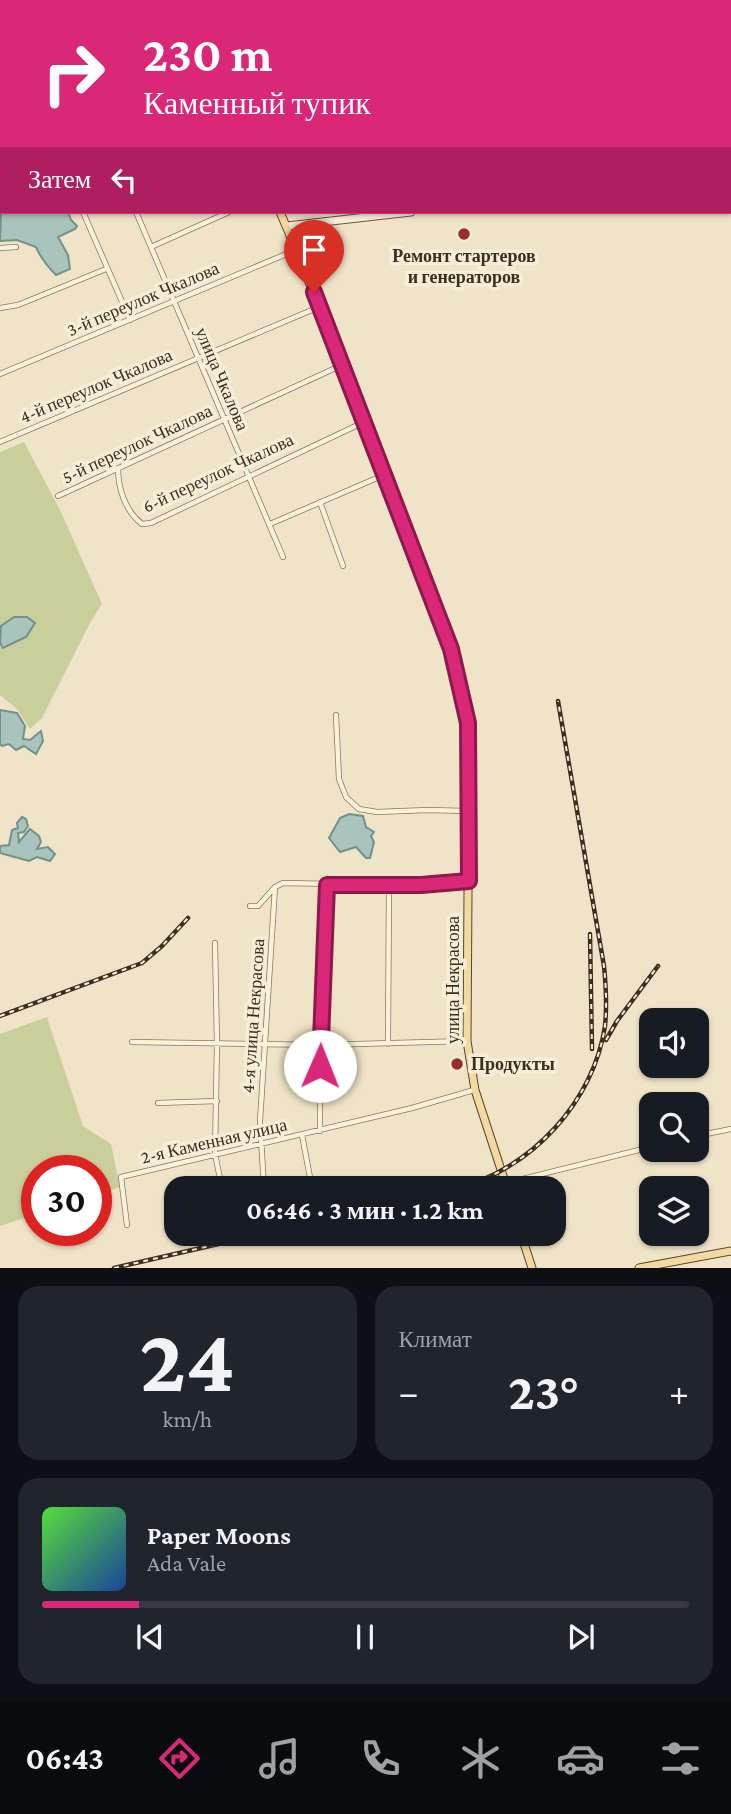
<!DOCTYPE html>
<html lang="ru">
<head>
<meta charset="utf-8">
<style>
	body { margin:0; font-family:"Crimson Pro",serif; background:#20242c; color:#f1f3f6; height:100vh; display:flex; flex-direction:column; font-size:26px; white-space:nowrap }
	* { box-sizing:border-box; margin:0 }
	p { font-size:23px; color:#9ea1a6 }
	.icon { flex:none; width:38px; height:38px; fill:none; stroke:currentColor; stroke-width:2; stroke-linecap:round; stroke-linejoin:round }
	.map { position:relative; height:1268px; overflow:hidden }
	.drawer { display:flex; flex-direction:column; gap:18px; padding:18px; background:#0d0f14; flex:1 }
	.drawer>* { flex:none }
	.top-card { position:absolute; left:0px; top:0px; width:732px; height:214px; box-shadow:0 2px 5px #0004; background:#db2777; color:#fff; overflow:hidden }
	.fabs { position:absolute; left:639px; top:1008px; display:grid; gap:14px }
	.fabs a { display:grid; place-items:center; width:70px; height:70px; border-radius:14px; background:#171b24; box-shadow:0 2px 5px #0004; font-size:35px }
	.speed { position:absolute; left:21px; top:1155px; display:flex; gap:14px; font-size:35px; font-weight:700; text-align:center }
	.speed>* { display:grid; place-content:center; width:91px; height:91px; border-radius:50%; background:#171b24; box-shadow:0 2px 5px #0004; line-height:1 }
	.speed .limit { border:10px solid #d22; background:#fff; color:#111 }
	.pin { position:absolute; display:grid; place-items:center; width:60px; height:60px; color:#fff; margin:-72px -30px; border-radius:50% 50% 50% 0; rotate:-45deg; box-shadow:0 0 7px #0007 }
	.pin .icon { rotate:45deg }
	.me { position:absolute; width:77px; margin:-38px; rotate:1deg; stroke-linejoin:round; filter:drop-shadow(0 0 5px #0008) }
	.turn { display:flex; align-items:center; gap:24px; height:147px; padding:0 28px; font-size:32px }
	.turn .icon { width:91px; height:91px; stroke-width:2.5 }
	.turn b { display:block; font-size:49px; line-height:60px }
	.then { display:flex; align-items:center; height:66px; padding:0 28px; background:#0003; gap:14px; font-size:26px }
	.big { font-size:52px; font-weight:700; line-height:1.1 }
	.drawer .tile { flex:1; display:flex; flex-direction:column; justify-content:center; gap:10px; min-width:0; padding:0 24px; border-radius:21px; background:#20242c }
	.drawer .dial { align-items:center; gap:0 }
	.dial b { font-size:91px; line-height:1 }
	.song { display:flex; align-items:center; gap:21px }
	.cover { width:84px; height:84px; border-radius:10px; background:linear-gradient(135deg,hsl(110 70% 55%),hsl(220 70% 35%)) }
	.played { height:7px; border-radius:4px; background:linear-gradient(90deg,#db2777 15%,#363941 15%) }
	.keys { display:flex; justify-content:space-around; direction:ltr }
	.heat { display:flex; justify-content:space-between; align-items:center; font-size:38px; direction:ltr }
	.drawer .tiles { flex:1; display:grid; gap:18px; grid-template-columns:1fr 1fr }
	.tile:last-child { grid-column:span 2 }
	.trip { position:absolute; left:164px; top:1176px; width:402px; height:70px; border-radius:21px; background:#171b24; box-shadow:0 2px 5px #0004; font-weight:700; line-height:70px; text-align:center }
	.tab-bar { display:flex; height:112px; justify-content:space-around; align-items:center; background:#090b0e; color:#9ea1a6 }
	.tab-bar .icon { width:49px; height:49px }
	.tab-bar .active { color:#db2777 }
	.tab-bar b { font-size:32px; color:#f1f3f6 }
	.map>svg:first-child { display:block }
</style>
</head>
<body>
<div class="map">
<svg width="731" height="1268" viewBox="0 0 731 1268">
	<rect width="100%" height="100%" fill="#f0e4c8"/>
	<!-- green -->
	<path fill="#c9cf9b" d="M24,442L60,510L102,604L91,621L42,718L30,729L17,709L0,695V452Z
		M47,1017L83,1126L111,1144L120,1187L96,1195V1171H37V1214L0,1226V1034Z"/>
	<!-- water -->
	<path fill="#a9c4bc" stroke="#6f938a" stroke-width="2" d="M2,185V212H68L71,220L77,226L75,229L58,237L68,255L70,269L56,275C47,266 41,259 36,247L17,240L0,241Z
		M14,617H27L35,623L26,637L3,648L0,643L1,626Z
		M0,710L17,713L25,726L23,739L30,740L41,731L43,741L36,754L24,746L16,750L9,744L2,746L0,744Z
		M349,814L363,816L366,827L374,832L371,836L374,842L370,858H366L356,847L340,852L329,838L340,818Z
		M22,817L26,819L28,826L24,832L18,833L19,842L30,829L39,836L41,842L37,849L48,847L55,854L50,861L37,857L29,861L0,853V846L9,845L12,830L18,828L17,823Z"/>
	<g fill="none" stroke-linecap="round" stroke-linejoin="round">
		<!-- street casing -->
		<g stroke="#8d765c" stroke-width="6">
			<path id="street" d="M10,0V2
				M446,0L447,2
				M535,0V2
				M642,0V2
				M728,0V2
				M730,14L731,21
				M730,50H731
				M0,112H2
				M0,178L2,177
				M83,212L130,320
				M136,212L283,557
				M151,247L229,212
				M0,248L16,247
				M0,308L18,305L106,269
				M0,374L296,250
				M0,442L319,307
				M118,468C118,488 125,511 142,524L151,523L364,422
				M58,496L342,365
				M320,502L343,566
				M270,524L384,475
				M336,715L339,779L346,797L359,809L377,812L428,810L469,811
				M250,906H258L275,887L283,883L389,885L468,881
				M215,943L217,1044L215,1154L222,1188
				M132,1042L320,1045L467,1041
				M388,1044L389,885
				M158,1103L217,1101
				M320,1131V1045L327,885
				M302,1135L312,1188
				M696,1136L731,1129
				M506,1183L651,1147
				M264,1188L260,1121L275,887
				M127,1225L121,1177L412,1108L474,1090"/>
		</g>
		<!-- secondary casing -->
		<g stroke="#6f573f" stroke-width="9">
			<path id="secondary" d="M224,2L226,0
				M0,43L2,42
				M730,177H731
				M287,226L411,212"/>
		</g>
		<!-- primary casing -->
		<g stroke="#5b4430" stroke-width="9">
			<path id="primary" d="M196,0L197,2
				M280,212C318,300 351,390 386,479C420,565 463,654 469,747L467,1041L475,1090L507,1188
				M521,1234L532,1268
				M639,1268L731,1251"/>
		</g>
		<!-- street -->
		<use href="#street" stroke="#faf1dc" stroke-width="4.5"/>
		<!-- secondary -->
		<use href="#secondary" stroke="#faf1dc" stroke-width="7"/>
		<!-- primary -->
		<use href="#primary" stroke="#f3d9a0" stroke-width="7"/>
		<!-- rail casing -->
		<g stroke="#3d2e20" stroke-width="4.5">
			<path id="rail" d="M590,934L592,1049
				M0,1016L142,963L162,946L188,918
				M606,1040L617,1021L658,966
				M457,1188C531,1170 594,1101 605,1026C607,1006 606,986 604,966L558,701
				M114,1268L262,1234"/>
		</g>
		<!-- rail -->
		<use href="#rail" stroke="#f7eed8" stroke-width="2" stroke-dasharray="5" stroke-linecap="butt"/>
	</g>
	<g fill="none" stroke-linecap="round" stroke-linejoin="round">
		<!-- route casing -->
		<g stroke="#8e194d" stroke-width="18">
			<path id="route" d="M314,292L451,649L468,723L469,881L421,885H327L320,1066"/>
		</g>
		<!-- route -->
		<use href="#route" stroke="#db2777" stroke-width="12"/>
	</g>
	<!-- markers -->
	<g fill="#9e2a2b" stroke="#f7eed8" stroke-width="2.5">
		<circle cx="464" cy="234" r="7"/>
		<circle cx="457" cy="1064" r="7"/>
	</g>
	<g text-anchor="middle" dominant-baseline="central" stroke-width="7" stroke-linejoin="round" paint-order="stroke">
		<!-- poi labels -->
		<g font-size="18" font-weight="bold" fill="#3d2e20" stroke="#f7eed8">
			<text x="464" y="256">Ремонт стартеров<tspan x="464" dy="21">и генераторов</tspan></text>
			<text x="471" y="1064" text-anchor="start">Продукты</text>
		</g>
		<!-- street labels -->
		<g font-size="18" fill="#3d2e20" stroke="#f7eed8">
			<text transform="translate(143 299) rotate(-23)">3-й переулок Чкалова</text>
			<text transform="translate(222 379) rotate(67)">улица Чкалова</text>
			<text transform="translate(96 386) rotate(-23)">4-й переулок Чкалова</text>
			<text transform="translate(137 444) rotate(-25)">5-й переулок Чкалова</text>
			<text transform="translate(218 473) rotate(-25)">6-й переулок Чкалова</text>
			<text transform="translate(453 980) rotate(-90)">улица Некрасова</text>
			<text transform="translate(253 1016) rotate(-86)">4-я улица Некрасова</text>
			<text transform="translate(214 1141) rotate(-13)">2-я Каменная улица</text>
		</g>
	</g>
</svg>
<div class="fabs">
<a><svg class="icon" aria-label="sound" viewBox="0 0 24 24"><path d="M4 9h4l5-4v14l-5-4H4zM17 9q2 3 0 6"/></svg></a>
<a><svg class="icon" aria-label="search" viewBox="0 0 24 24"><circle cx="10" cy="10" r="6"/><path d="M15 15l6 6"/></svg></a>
<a><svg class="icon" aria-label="layers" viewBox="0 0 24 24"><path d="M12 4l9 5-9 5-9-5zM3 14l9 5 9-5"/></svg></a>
</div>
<div class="speed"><div class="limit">30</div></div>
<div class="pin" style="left:314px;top:292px;background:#d93025"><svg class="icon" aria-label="arrive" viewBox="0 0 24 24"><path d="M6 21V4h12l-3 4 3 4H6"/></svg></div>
<svg class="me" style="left:320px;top:1066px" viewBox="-20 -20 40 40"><circle r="19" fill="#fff"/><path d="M0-13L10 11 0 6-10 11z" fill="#db2777"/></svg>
<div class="trip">06:46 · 3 мин · 1.2 km</div>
<div class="top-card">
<div class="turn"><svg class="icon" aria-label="right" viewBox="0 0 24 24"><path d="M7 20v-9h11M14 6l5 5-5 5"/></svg><div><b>230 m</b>Каменный тупик</div></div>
<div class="then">Затем<svg class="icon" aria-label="left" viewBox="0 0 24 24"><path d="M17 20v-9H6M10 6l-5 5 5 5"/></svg></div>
</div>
</div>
<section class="drawer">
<div class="tiles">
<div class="tile dial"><b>24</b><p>km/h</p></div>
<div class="tile"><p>Климат</p>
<div class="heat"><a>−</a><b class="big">23°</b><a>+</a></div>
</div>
<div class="tile">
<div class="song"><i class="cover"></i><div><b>Paper Moons</b><p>Ada Vale</p></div></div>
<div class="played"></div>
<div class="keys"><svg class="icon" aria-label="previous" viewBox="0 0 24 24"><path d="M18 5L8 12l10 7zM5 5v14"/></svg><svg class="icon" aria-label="pause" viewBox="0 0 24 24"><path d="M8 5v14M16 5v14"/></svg><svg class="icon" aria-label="next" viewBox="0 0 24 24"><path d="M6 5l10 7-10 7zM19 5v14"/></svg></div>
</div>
</div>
</section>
<nav class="tab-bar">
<b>06:43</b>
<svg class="icon active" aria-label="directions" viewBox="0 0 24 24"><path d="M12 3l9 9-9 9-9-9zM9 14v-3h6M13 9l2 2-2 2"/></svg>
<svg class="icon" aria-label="music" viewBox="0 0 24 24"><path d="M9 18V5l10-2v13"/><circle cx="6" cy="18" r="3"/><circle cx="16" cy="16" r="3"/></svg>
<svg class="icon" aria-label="phone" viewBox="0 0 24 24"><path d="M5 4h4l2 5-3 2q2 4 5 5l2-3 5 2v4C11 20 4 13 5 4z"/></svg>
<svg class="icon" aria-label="climate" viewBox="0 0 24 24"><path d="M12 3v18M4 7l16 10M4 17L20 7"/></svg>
<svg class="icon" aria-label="car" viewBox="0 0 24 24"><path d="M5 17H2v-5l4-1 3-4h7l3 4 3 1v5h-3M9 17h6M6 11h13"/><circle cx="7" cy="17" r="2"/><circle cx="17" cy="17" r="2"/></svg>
<svg class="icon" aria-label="filters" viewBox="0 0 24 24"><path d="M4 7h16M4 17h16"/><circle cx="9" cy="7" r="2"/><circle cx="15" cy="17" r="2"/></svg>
</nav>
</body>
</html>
